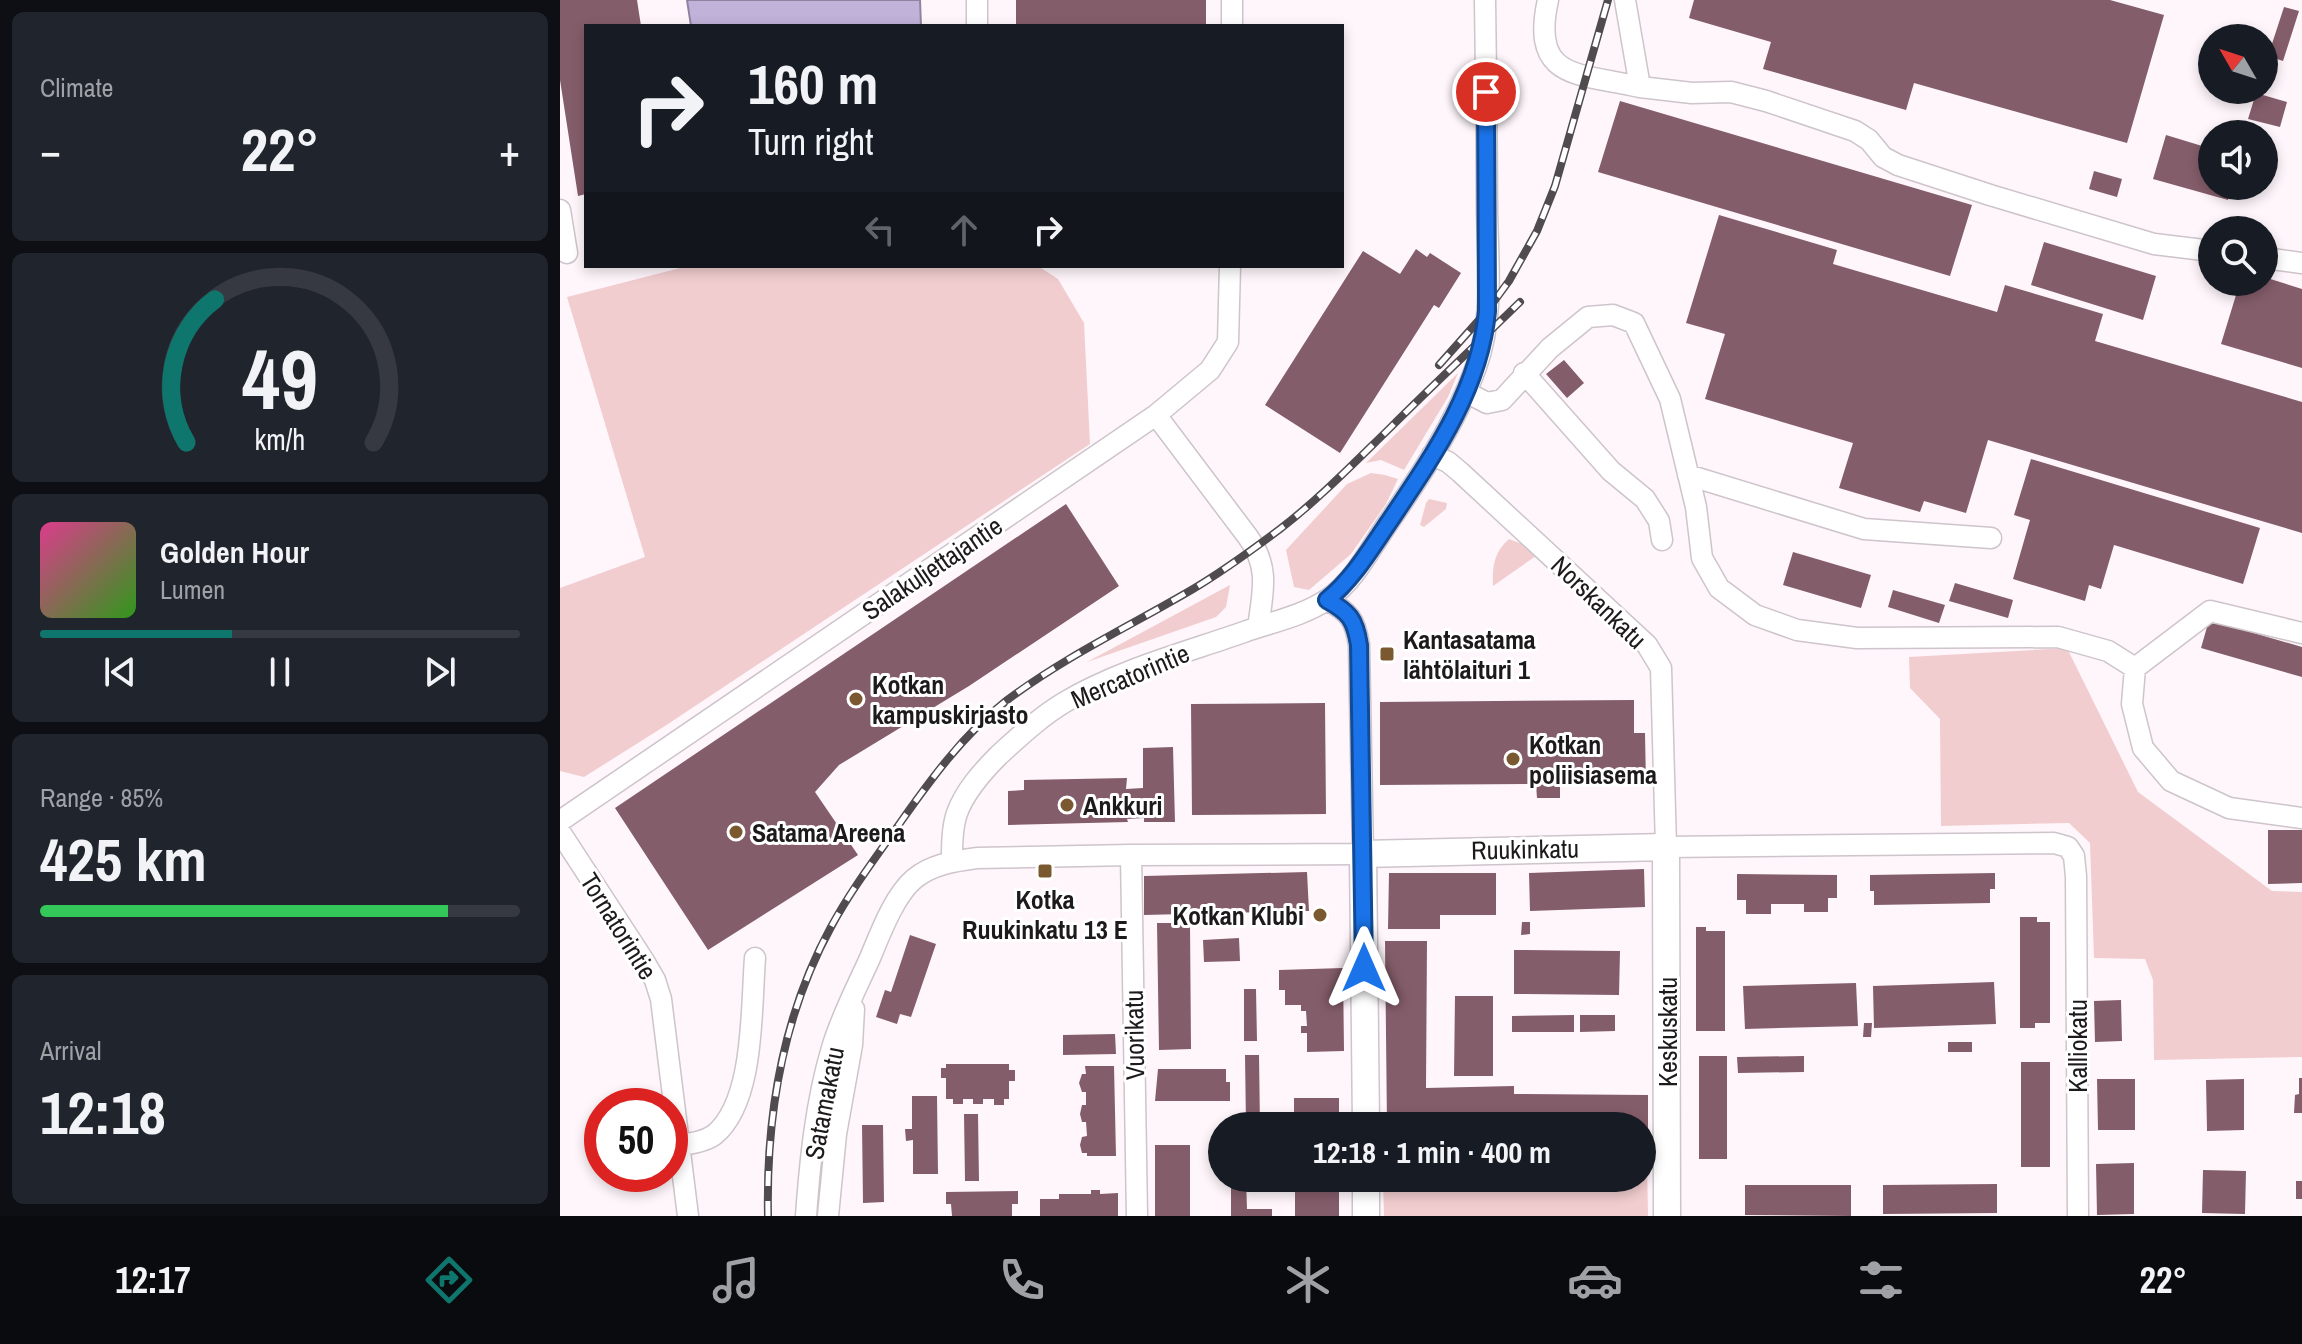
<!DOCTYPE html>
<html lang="en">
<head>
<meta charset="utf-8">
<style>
	body { margin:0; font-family:"Archivo Narrow",sans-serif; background:#20242c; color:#f1f3f6; height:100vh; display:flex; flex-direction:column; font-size:30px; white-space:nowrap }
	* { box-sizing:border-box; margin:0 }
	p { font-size:26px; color:#9ea1a6 }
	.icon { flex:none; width:44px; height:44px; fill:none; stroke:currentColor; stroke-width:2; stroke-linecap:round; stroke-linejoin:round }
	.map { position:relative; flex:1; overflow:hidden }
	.drawer { display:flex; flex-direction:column; gap:12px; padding:12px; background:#0d0f14; width:560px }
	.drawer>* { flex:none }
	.guide { position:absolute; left:24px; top:24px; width:760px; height:244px; border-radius:0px; box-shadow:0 4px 12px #0003; background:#171b24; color:#f1f3f6; overflow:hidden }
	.needle { width:52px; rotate:309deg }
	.buttons { position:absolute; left:1638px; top:24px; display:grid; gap:16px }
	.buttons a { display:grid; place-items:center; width:80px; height:80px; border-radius:50%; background:#171b24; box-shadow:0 4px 12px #0003; font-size:40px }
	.speed { position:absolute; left:24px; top:1088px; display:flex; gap:16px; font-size:40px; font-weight:700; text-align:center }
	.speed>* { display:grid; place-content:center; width:104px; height:104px; border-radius:50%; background:#171b24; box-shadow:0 4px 12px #0003; line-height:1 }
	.speed .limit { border:12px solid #d22; background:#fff; color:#111 }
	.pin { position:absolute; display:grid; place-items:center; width:68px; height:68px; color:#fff; margin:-34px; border:4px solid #fff; border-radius:50%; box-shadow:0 2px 8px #0007 }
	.me { position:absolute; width:88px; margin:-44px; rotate:0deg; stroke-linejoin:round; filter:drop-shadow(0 0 6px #0008) }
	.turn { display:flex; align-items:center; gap:28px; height:168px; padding:0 32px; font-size:36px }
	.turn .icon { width:104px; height:104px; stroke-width:2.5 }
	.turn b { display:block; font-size:56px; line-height:68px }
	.lanes { display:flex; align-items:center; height:76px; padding:0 32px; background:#0003; justify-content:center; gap:40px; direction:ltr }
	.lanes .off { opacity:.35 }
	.big { font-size:60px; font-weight:800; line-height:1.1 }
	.drawer .widget { flex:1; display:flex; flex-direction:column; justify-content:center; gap:12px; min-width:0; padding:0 28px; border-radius:12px; background:#20242c }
	.drawer .dial { align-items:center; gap:0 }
	.dial svg { height:208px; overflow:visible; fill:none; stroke:#363941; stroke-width:7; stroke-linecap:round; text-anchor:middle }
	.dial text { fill:#f1f3f6; stroke:none }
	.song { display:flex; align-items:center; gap:24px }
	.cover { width:96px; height:96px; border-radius:12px; background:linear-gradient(135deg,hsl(330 70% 55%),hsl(110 70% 35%)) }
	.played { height:8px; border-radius:4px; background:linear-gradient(90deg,#0f766e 40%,#363941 40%) }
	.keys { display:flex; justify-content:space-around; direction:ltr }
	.heat { display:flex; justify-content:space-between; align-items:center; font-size:44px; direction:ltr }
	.charge { height:12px; border-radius:6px; background:linear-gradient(90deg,#34c759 85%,#363941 0) }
	.trip { position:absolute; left:648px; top:1112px; width:448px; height:80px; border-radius:40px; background:#171b24; box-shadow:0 4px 12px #0003; font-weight:800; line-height:80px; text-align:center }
	.dock { display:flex; height:128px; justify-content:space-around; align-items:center; background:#090b0e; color:#9ea1a6 }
	.dock .icon { width:56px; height:56px }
	.dock .on { color:#0f766e }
	.dock b { font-size:36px; color:#f1f3f6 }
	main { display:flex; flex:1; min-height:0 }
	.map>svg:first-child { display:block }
</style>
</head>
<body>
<main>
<section class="drawer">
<div class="widget"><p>Climate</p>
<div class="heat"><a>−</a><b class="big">22°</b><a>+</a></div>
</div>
<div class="widget dial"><svg viewBox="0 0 100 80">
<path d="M14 69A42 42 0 1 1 86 69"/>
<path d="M14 69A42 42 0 0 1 25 14" stroke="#0f766e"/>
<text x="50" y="56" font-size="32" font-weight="700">49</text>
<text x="50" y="72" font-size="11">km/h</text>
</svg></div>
<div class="widget">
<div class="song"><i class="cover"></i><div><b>Golden Hour</b><p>Lumen</p></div></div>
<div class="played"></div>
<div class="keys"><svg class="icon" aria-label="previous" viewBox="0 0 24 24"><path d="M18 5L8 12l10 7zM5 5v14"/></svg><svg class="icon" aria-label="pause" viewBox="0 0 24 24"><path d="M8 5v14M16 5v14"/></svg><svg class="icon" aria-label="next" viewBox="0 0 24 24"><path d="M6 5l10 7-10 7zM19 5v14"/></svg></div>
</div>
<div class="widget"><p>Range · 85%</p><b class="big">425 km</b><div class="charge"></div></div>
<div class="widget"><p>Arrival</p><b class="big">12:18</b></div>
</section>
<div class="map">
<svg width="1742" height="1216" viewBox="0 0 1742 1216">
	<rect width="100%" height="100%" fill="#fef6fb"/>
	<!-- green -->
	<path fill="#f2cdcf" d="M128,266H478L498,279L524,323L530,444L105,726L24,777L0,771V588L85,557L7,297Z
		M898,373L888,397L844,470L821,460L806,463Z
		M811,473L825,475L838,479L826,504L791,554L749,590L734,587L726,550L787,484Z
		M869,499L887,503L886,509L864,527L860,525L866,503Z
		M949,539L962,544L976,556L933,586C932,567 934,552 949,539Z
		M670,585L666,607L656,617L527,662Z
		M1507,648L1578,792L1712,891L1742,892V1057L1594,1060L1593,980L1585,959L1534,958L1530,843L1509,823L1381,826L1380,719L1350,688L1349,657Z
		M1082,1160H1087L1088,1216H824L823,1178H1082Z"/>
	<!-- water -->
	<path fill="#c0b2d8" stroke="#8f84a0" stroke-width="2" d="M127,0H360L361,26H131Z"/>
	<!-- building -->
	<path fill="#845d6a" d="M0,0H77L81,26H26V194L18,196L0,80Z
		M456,0H646V26H456Z
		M1134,0H1550L1604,15L1567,143L1354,83L1346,110L1203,69L1211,42L1129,18Z
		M1724,7L1739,11L1723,61L1708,56Z
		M1696,93L1727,102L1720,127L1688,119Z
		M1060,101L1412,205L1390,276L1038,172Z
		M1606,135L1652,149V186H1673L1668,200L1593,179Z
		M1534,171L1562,179L1557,197L1529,189Z
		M1159,215L1277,250L1273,264L1437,312L1445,285L1543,314L1535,341L1742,402V533L1428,440L1406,513L1364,501L1360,512L1279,488L1293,443L1145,399L1165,334L1126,323Z
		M1484,242L1596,276L1583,320L1471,285Z
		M856,249L867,257L870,253L901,273L879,308L874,305L780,453L705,405L803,251L840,274Z
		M1704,277L1742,289V368L1661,344L1680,282H1704Z
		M1004,360L1024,383L1007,398L986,374Z
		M1471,459L1700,528L1683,584L1554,545L1541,589L1529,585L1525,601L1453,579L1470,520L1454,515Z
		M506,504L559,586L409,686L279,765L255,792L298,855L148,950L55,808Z
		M1233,552L1311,575L1301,608L1223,585Z
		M1395,583L1453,600L1448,618L1389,601Z
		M1333,590L1385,605L1379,623L1328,607Z
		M1649,620L1742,647V677L1641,648Z
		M1074,700V733H1085L1086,784L1000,785V798H977L976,784L820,785V702Z
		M765,703L766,814L632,815L631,704Z
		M613,747L615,822H584V818L567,819L568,822L448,825V791L464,790V780L567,778L566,789L583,788V748Z
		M1708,830H1742V883L1708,884Z
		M1084,869L1085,907L970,911L969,873Z
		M747,872L749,911H727L728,927H706L705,912L584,915V876Z
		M829,873H936V915H880V929H828Z
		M1435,873V889H1430V903L1314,905V891H1310V875Z
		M1177,874L1277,875V898H1268V912H1244V904H1211V914H1186V900H1177Z
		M1460,917H1477V922H1490V1023H1475V1028H1460Z
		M962,922H970V934L961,935Z
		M597,923H630L631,1049L599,1050Z
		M1136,927H1146V931H1165V1031H1136Z
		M350,935L376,944L351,1017L340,1014L337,1024L316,1017L325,990L331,992Z
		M679,938L680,961L644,962L643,940Z
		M825,941H867L866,1088L954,1086V1094L1088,1095V1128H1082V1126H827Z
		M954,950L1060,951L1059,995L954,994Z
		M783,968L784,1051L747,1052V1033H741V1026H747L746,1011H741V1005H725V990H719V970Z
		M1434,982L1436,1024L1314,1028L1313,986Z
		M1296,983L1298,1026L1185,1029L1183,986Z
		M684,989H696L697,1041H684Z
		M895,996H933V1076H894Z
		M1561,1000L1562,1041L1535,1042L1534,1001Z
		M1014,1015V1032H952V1016Z
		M1020,1015H1055V1031L1020,1032Z
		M1304,1023H1312L1311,1037H1303Z
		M555,1034L556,1054L503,1055V1035Z
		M1388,1042H1412V1052H1388Z
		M685,1055H699L700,1126H686Z
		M1139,1056H1167V1159H1139Z
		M1244,1056V1072L1178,1073L1177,1057Z
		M1461,1062H1490V1167H1461Z
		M386,1064H449V1070H455V1081H449V1099H444V1105H434V1099H423V1104H413V1099H403V1104H393V1099H386V1078H381V1068H386Z
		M525,1066H554L556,1156H527V1153H522L520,1145L522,1137L527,1136L526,1122H522L520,1114L522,1105H526V1092H522L519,1083L522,1074H526Z
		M598,1069H666V1082H670V1101H595Z
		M1739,1078H1742V1113H1734L1735,1095L1739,1094Z
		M1537,1079H1575V1130H1538Z
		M1684,1079V1130L1647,1131L1646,1080Z
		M352,1096H377L378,1174H353V1140L346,1141L345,1129H352Z
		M734,1098H779V1126H734Z
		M404,1114H418L419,1181H405Z
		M302,1125H323L324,1202L303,1203Z
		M595,1145H630V1216H595Z
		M1574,1163V1214L1537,1215L1536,1164Z
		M1643,1170L1686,1171L1685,1214L1642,1213Z
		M671,1178H686L687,1209H712V1216H671Z
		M752,1178H779V1216H735V1190H752Z
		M1736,1181H1742V1199H1736Z
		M1437,1184V1213L1323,1214V1185Z
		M1185,1185H1291V1216L1185,1215Z
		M531,1190H540V1194L558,1193V1216H480V1199H499V1194H531Z
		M458,1191V1204H452V1216H392L391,1204H386V1192Z"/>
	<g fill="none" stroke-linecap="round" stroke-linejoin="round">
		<!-- minor casing -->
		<g stroke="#cec4cb" stroke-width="23">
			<path id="minor" d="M417,0V26
				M988,0C970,81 1020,73 1080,87
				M1065,0L1080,87L1132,93L1171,92L1206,101L1295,131L1309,140L1323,157L1338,165L1430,195L1594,244L1652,251
				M672,26V0
				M0,210L7,253
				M1704,258L1742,263
				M964,373L1051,471L1085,499L1099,521L1102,540
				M906,392L927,403L942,400L990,348L1028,317L1053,315L1074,323L1110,399L1136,507L1142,558L1159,588L1195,615L1237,630L1297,638L1498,637L1548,651L1575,668L1650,611L1742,633
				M596,415L688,537C710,567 703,592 698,627
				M872,455L888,462L900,472L1087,645L1101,668L1106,847L1494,843L1508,847L1514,856L1516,876L1518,1216
				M1128,475L1304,529L1431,538
				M1575,668L1572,704L1583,748L1611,781L1669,808L1742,818
				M0,821L596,415L650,370L668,342L670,266
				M0,832L84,961L95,980L101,999L128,1216
				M571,855L577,1216
				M392,861C392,845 392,828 397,813C405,791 422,772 439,755C460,736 480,717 505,702C559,670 624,653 684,632C712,622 743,616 768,599C793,582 808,553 824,529C859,478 895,425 916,367C934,318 928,262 927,211C927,141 926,70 925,0
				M118,1145C130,1144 144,1142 154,1135C195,1102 191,1008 195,958
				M1082,1149H1107
				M246,1216C250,1160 256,1101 272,1048C281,1017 297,987 310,958C320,934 334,896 354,879C372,864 395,861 417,858L571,855L803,854L799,645C795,619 789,612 767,600
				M268,1216L276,1134L292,1045L294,1009"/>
		</g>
		<!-- major casing -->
		<g stroke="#cec4cb" stroke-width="29">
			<path id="major" d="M806,1126L803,854L1106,847L1107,1216
				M806,1178V1216"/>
		</g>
		<!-- minor -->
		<use href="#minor" stroke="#fff" stroke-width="20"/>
		<!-- major -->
		<use href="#major" stroke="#fff" stroke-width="26"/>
		<!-- rail casing -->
		<g stroke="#4f4b4e" stroke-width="8">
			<path id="rail" d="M879,365L927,311L949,281L977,231L995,186L1048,0
				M208,1216C206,1117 223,1015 271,927C291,890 316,857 340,823C371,779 403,735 446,701C504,657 570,626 633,589C663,571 692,550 720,529C759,499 795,462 830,428C873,385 917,344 960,302"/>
		</g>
		<!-- rail -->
		<use href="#rail" stroke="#fff" stroke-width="5" stroke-dasharray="15" stroke-linecap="butt"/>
	</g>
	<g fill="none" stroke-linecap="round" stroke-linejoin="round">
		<!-- route casing -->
		<g stroke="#114b97" stroke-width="20">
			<path id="route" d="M804,968L799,645C795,619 789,612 767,600C794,578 811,548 831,519C873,456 920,389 927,311L926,92"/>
		</g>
		<!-- route -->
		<use href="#route" stroke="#1a73e8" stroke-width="14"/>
	</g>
	<!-- markers -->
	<g fill="#7a5830" stroke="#fff" stroke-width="3">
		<rect x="819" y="646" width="16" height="16" rx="4"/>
		<circle cx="296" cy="699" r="8"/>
		<circle cx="953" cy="759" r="8"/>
		<circle cx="507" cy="805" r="8"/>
		<circle cx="176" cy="832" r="8"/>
		<rect x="477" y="863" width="16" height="16" rx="4"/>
		<circle cx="760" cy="915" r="8"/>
	</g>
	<g text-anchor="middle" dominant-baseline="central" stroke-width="6" stroke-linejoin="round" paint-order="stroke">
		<!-- street labels -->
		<g font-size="26" fill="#1d1a1c" stroke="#fff">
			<text transform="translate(372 568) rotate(-34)">Salakuljettajantie</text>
			<text transform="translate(1039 602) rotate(44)">Norskankatu</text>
			<text transform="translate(570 676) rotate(-23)">Mercatorintie</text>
			<text transform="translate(965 849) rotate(-1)">Ruukinkatu</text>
			<text transform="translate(59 926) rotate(58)">Tornatorintie</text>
			<text transform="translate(1107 1032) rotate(-90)">Keskuskatu</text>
			<text transform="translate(574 1035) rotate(-91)">Vuorikatu</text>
			<text transform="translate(1517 1046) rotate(-90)">Kalliokatu</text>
			<text transform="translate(264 1103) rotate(-79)">Satamakatu</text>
		</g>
		<!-- poi labels -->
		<g font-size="26" font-weight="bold" fill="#1d1a1c" stroke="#fff" text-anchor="start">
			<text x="843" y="639">Kantasatama<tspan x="843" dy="30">lähtölaituri 1</tspan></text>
			<text x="312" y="684">Kotkan<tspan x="312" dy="30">kampuskirjasto</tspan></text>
			<text x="969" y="744">Kotkan<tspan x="969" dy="30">poliisiasema</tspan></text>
			<text x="523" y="805">Ankkuri</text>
			<text x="192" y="832">Satama Areena</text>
			<text x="485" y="899" text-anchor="middle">Kotka<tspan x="485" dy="30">Ruukinkatu 13 E</tspan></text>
			<text x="744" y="915" text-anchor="end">Kotkan Klubi</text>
		</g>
	</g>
</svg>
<div class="buttons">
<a><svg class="needle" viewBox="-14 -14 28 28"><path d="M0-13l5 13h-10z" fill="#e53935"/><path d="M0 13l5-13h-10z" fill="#9ea1a6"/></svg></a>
<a><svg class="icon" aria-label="sound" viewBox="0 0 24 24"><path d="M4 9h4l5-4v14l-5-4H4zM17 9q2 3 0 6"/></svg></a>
<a><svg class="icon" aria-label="search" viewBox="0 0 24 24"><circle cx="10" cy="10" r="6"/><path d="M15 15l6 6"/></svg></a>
</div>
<div class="speed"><div class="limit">50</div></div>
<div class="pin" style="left:926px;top:92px;background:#d93025"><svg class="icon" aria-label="arrive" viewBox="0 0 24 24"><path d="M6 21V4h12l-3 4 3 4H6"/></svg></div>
<svg class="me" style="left:804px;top:968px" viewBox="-20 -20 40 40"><path d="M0-17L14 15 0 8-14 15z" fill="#1a73e8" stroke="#fff" stroke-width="4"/></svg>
<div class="trip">12:18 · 1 min · 400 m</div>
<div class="guide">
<div class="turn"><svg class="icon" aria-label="right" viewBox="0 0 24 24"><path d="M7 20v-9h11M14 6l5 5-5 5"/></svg><div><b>160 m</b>Turn right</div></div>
<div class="lanes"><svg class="icon off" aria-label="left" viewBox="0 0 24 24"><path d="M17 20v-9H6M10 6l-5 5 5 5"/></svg><svg class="icon off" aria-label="ahead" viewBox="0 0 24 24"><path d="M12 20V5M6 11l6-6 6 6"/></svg><svg class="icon" aria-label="right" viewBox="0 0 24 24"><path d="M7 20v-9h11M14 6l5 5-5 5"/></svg></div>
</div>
</div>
</main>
<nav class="dock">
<b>12:17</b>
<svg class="icon on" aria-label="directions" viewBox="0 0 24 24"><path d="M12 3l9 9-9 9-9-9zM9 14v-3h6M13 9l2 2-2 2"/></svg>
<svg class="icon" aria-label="music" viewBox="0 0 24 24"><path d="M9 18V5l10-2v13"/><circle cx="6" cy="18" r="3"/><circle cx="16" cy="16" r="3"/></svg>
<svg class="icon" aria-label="phone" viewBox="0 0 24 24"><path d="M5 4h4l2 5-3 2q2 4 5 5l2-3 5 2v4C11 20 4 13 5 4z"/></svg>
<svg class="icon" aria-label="climate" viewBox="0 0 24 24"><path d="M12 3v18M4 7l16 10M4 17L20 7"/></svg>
<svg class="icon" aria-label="car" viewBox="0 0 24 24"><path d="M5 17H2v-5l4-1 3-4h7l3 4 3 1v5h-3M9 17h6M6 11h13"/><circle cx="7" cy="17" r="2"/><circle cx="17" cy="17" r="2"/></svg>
<svg class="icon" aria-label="filters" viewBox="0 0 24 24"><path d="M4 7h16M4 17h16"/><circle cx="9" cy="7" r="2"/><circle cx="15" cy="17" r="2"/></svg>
<b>22°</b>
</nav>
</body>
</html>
